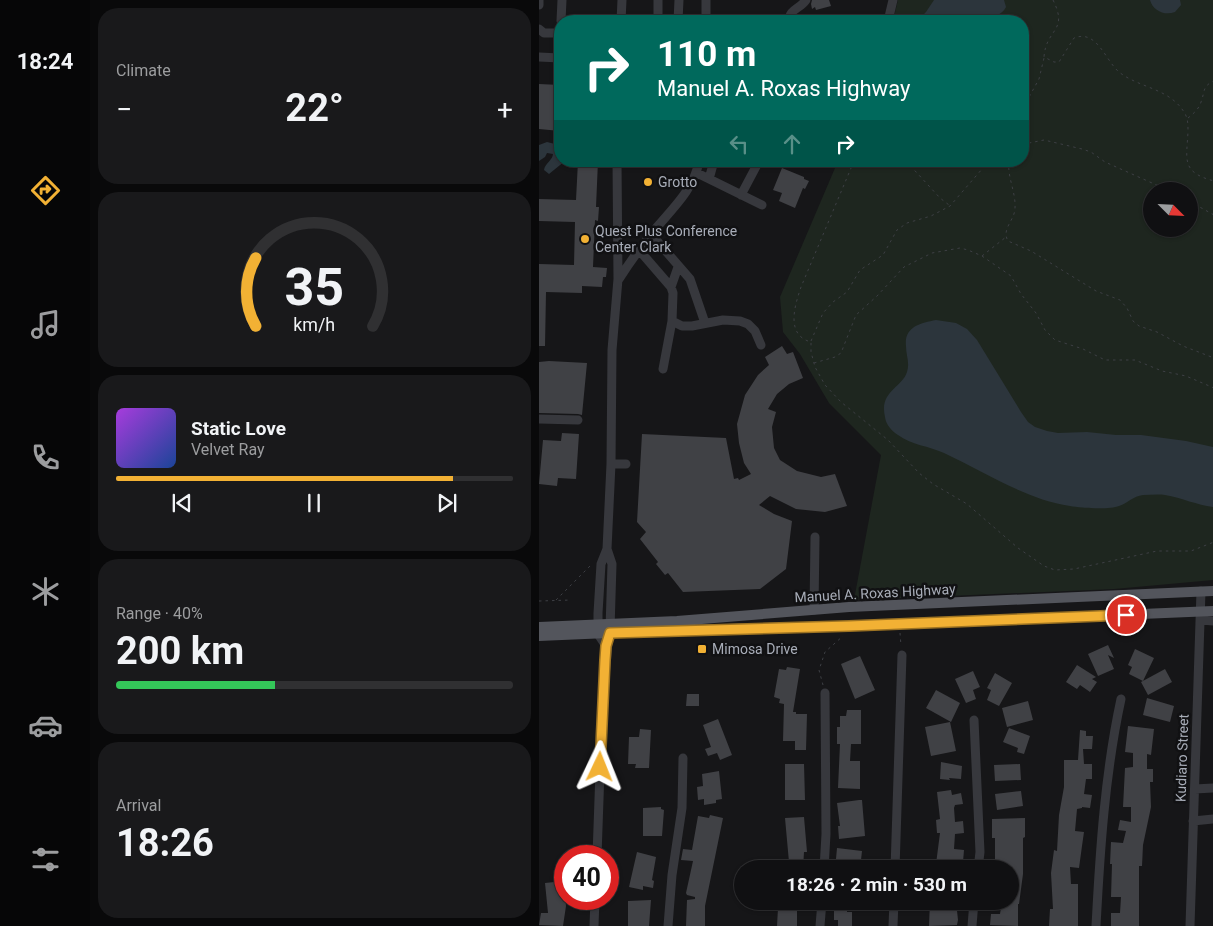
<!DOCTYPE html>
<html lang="en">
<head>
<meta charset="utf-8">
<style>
	body { margin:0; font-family:Roboto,sans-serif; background:#19191b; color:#f1f3f6; height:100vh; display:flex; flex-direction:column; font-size:19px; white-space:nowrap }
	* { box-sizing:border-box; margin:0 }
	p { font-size:16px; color:#9c9d9f }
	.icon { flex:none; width:28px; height:28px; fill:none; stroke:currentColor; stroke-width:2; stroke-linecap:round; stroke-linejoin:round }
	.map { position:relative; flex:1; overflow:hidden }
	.side { display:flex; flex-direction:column; gap:8px; padding:8px; background:#09090a; width:449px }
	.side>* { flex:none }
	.hud { position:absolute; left:15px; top:15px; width:475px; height:152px; border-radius:20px; box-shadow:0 1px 4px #0004,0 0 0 1px #303032; background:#00695c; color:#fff; overflow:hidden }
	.needle { width:32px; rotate:114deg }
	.fabs { position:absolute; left:604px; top:182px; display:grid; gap:10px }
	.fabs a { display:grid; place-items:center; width:55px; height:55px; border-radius:50%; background:#101012; box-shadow:0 1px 4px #0004,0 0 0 1px #303032; font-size:25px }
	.speed { position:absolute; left:15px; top:845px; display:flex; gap:10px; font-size:25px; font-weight:700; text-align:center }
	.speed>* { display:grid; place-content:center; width:65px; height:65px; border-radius:50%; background:#101012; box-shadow:0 1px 4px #0004,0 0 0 1px #303032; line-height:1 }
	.speed .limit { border:8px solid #d22; background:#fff; color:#111 }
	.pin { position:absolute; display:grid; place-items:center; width:42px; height:42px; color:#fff; margin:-21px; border:2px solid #fff; border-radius:50%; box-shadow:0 1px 5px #0007 }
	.me { position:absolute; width:55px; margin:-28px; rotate:2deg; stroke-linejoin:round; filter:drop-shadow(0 0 4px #0008) }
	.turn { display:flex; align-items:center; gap:18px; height:105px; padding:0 20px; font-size:22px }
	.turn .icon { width:65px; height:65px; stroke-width:2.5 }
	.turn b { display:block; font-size:35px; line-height:42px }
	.lanes { display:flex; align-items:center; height:48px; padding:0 20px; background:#0003; justify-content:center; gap:25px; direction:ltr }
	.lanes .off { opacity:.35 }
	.big { font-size:38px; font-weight:700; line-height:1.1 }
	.side .widget { flex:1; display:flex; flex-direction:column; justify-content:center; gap:8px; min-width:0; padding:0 18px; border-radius:20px; background:#19191b }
	.side .dial { align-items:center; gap:0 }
	.dial svg { height:130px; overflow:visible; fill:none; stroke:#303032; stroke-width:7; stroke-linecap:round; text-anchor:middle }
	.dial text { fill:#f1f3f6; stroke:none }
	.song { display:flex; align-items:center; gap:15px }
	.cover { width:60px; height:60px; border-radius:8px; background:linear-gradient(135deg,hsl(280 70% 55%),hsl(220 70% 35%)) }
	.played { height:5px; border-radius:2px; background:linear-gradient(90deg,#f2b134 85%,#303032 85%) }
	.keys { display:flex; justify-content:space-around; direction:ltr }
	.heat { display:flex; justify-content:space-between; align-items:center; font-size:28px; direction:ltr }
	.charge { height:8px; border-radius:4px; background:linear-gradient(90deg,#34c759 40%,#303032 0) }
	.trip { position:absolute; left:195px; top:860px; width:285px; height:50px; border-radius:25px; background:#101012; box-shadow:0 1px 4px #0004,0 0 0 1px #303032; font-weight:700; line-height:50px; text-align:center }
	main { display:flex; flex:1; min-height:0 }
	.tab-bar { display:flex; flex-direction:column; width:90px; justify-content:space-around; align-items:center; background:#060607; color:#9c9d9f }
	.tab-bar .icon { width:35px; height:35px }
	.tab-bar .current { color:#f2b134 }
	.tab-bar b { font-size:22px; color:#f1f3f6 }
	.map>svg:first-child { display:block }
</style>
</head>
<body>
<main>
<nav class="tab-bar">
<b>18:24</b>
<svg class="icon current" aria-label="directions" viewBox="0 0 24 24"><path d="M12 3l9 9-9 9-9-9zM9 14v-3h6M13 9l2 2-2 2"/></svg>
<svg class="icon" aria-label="music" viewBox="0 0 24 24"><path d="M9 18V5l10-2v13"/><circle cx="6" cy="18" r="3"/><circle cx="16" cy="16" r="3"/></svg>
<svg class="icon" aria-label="phone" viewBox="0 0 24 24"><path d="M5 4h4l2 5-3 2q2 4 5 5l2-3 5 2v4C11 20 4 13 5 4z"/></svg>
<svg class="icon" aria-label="climate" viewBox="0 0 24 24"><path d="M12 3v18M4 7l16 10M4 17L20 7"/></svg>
<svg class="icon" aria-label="car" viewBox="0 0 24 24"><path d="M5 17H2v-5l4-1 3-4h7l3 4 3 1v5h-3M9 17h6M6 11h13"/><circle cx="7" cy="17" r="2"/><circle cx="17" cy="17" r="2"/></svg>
<svg class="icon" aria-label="filters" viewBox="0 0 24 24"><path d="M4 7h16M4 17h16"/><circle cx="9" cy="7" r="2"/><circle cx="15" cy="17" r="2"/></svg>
</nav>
<section class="side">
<div class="widget"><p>Climate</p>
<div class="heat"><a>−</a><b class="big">22°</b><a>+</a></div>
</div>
<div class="widget dial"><svg viewBox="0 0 100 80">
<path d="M14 69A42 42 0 1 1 86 69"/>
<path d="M14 69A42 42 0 0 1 14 27" stroke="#f2b134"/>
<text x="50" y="56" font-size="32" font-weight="700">35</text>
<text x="50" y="72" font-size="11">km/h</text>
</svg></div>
<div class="widget">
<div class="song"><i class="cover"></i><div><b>Static Love</b><p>Velvet Ray</p></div></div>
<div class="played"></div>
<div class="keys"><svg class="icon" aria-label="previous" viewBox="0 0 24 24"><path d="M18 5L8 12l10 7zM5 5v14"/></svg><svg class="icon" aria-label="pause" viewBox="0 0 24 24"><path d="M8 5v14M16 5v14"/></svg><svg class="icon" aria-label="next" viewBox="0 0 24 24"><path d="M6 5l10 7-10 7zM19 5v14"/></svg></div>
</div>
<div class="widget"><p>Range · 40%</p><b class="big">200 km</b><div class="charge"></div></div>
<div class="widget"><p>Arrival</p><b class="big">18:26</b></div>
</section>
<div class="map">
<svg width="675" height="926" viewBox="0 0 675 926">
	<rect width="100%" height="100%" fill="#161618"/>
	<!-- green -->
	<path fill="#1e261f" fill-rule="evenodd" d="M359,0H674V580L575,589L315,600L342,455L290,403L261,354L244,332L241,297L299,161H484V21H354ZM612,191H650V229H612Z"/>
	<!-- water -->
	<path fill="#2c353c" d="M395,0H465L467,7C457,28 398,21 378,21L387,12Z
		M611,0H641L642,5L636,12C626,16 614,11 611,0Z
		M21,138V161H26L10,174L5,170C6,163 14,160 14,154L8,153L6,157L0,161V145L8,142L16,144Z
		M397,320L417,323L428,329L438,340L482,412L489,422L496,427L508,431L519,433L548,432L577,435H602L647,441L674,447V507C658,505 643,498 626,495C619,494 611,495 604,495C594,496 589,503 580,506C570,510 542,508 531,506C486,499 446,472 405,453C390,446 372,445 359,435C353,431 347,425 346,417C340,391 363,388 368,372C371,362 367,356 367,346C365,327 381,323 397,320Z"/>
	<!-- building -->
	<path fill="#404145" d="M273,0H290L292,6L277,10L276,7L273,9L272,4Z
		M0,84L21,85V131L0,129Z
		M39,161H59L57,207H60L59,221L56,220L54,267L68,268L67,277H64L63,287L43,286V293L7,292L6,346H0V264L35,265L36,222L0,221V199L37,200Z
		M243,168L265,177V179L270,181L266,189L264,188L256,208L240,201L243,193L234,190Z
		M243,346L248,354L254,352L264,378L250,384L238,394L229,409L237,412L233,427L235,448L241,460L258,471L282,477L296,474L308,506L286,512L257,509L231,496L220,505L235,514L253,521L247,569L221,589L144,592L129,573L126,575L117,564L119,562L101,539L107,532L98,522L103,434L187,438L195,479L199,478L200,480L212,474L205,463L200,443L198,424L206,395L219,375L230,365L226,357Z
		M10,361L48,363L43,415L39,414L0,413V362Z
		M23,433L40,434L37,479L19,478L18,486L0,484L4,440L22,441Z
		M569,645L575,658L569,655L575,669L559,676L549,654Z
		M596,649L615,658L604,681L590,674L593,667L589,665Z
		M321,656L336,690L316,699L302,664Z
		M538,665L557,677L553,679L558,682L551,692L541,685L538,689L527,682Z
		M248,667L261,669L254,712H257V714H268L267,750H256V741H244L245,704L240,703L241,699L235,697L240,669L247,670Z
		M626,669L633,682L609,695L602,682Z
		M434,671L441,687L434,690L437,699L427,703L416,679Z
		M456,673L473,683L460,706L448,700L452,690L448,688Z
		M397,690L421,703L412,722L387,708Z
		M148,694H160V706H147Z
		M608,698L635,706L631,722L604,715Z
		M489,701L494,720L468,727L463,708Z
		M308,710H322V744H312L311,761H321V789L299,788L301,744H298V727H301V716H307Z
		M179,719L193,755L181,760L178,753L169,756L166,749L172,747L164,725Z
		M411,722L417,751L392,756L386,727Z
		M589,726L615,729L612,755L608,754V769H614V782H611L612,807L604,845L603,866H600V926H572V913H581L582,897H572L573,864H571L572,842L584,843L587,831L579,830L581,820L592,822V807H584L586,768L594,767V753L586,752Z
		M470,728L491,736L485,754L478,752L479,748L464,742Z
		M101,729L112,730L110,768H96L97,764H89L90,737H100Z
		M541,730L547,731V736H554L553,749H544L545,764H553V779H547L545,794L553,795L551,808L543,807V808L538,809L536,831L545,832L543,846L540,868L531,867L532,884H539V926H510L511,909H514L512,873L515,850L518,851L520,815L525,787V760H539Z
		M402,762L423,766L422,779L410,778L411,780L401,779Z
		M246,764H265L266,800H246Z
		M481,764L482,780L456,781L455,765Z
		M180,771L183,799L177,800V803L165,805V799L159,800L158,787L164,786L163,774Z
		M412,790L413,795L422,793L424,804L416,805L415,808L416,822L424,821L425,833L416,834L415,849L425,850L424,862L415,861L414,866L397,864L401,833H398L397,820L401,819L398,792Z
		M482,791L484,806L458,810L456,794Z
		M320,800H323L326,836L300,839L299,826H301L298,803Z
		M122,807V809L125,810L123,836H104V808Z
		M171,815L184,818L166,906V926H147L148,900L156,899V897L148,895L147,893L154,861L142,860L144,849L153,850L159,816L170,818Z
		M265,817L268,852H265L264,869H241V861L250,862L246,818Z
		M486,818V837L484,838V874L480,904H479V926L451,925L452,914H461L463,901H471V869H456V838H453V819Z
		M298,848L323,851L321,869H306L307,860L297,859Z
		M98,852L117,857L113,880L115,881L114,888L104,886V890L90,887Z
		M25,881L27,906L24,926L0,925L2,913H9L6,883Z
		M112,900L110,926H89V901Z
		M391,901H417L419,920L418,925L390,926Z
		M295,907H308V912H313V926H299V920H295Z
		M239,908L258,909V926H238Z"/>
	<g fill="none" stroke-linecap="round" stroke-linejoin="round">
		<!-- path -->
		<path stroke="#3d3f44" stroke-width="1" stroke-dasharray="2.5 4" stroke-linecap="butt" d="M514,0C530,32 507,28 505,57L515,62H520L535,38C558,29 566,60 580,72C600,88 630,88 645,112C649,118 649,124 649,131C648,159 641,172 675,181
			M484,108L500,79L505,58
			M649,118C654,114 660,109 662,102C666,92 663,86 675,81
			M484,146L490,143L505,140L543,149L552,152L566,162L631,191
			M315,161L262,287C256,305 246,335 272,342V352L276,367L286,385L302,402L349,440L380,473L394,484L428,504L479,548L505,566L516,570L535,569L618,551H652L675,542
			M367,161L401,198L410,205
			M470,161C468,177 477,192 476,208C476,220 462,229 469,241L492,251L557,291L581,300L588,308L594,321L600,326L618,332L644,346L675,358
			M650,201L675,215
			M443,256L467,237
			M272,341L284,313L294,302L308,292L321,270L344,255L358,230L368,223L392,216L411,206L450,161
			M275,363L296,357L302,353L317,315L338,296L365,267L393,253L421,248L429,250L443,256L472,276L482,294L497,313L506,330L516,340L544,349L566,360H596L623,371L647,376L675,388
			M17,600L53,564
			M0,601L32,600
			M361,633L362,646
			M284,685L280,670L286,652L304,636"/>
		<!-- minor -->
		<path stroke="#37383d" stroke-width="9" d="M119,0V21
			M0,5V0
			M22,21L23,0
			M82,21L83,0
			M139,21L140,0
			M167,21V0
			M250,21C250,9 261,9 267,0
			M349,21L354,0
			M0,29L5,33H21
			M0,57L21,58
			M158,173L223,205
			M170,179L175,161
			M202,195L220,161
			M112,234L151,279L166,323
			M100,250L132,287L134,293L133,321L143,326H153L184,320L201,321L209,324L216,331L222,345
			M80,279C89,265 99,251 109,238C127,214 155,192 160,161
			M132,287L139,267
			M124,369L133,321
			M0,419L39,420
			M72,464H87
			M68,549L73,564L71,629
			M275,610L276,537
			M662,620L675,621
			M67,646L59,634V613L62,564L68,549L72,464L73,350L79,279L78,161
			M435,720L441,852L439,869
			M656,789L675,788
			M654,821L675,819
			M58,856L63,714L69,642
			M285,869L287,834L286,693
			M356,869L363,655
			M55,926L56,899
			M129,926L133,875L143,808L144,758
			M281,926L283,901
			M354,926L355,901
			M433,926L435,901
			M557,926C561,850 566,773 582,699
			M651,926L662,591"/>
		<!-- major -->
		<path stroke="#53555c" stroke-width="10" d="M0,627L138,621L310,607L675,591
			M0,636L138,630L310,626L675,611"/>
	</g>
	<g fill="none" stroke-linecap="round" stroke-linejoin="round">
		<!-- route casing -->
		<g stroke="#9d7322" stroke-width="12">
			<path id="route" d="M61,767L66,660L67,646L71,633L310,626L587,615"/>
		</g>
		<!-- route -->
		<use href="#route" stroke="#f2b134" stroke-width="9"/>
	</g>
	<!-- markers -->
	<g fill="#f2b134" stroke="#111113" stroke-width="2">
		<circle cx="109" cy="182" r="5"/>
		<circle cx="46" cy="239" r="5"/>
		<rect x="158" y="644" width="10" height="10" rx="2.5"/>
	</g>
	<g text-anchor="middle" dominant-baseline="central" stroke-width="5" stroke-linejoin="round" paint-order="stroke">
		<!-- poi labels -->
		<g font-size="14" fill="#a8adb8" stroke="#111113" text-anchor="start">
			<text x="119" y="182">Grotto</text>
			<text x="56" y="231">Quest Plus Conference<tspan x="56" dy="16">Center Clark</tspan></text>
			<text x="173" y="649">Mimosa Drive</text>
		</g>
		<!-- street labels -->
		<g font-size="14" fill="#a8adb8" stroke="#111113">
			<text transform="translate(336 593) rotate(-3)">Manuel A. Roxas Highway</text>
			<text transform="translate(643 758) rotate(-88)">Kudiaro Street</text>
		</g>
	</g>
</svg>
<div class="fabs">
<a><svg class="needle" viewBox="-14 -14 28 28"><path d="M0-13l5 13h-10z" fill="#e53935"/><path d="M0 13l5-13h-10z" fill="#9c9d9f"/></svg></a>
</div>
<div class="speed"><div class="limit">40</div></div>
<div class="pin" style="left:587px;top:615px;background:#d93025"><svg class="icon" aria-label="arrive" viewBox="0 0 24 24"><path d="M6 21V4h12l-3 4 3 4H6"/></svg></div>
<svg class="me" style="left:61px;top:767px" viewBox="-20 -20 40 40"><path d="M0-17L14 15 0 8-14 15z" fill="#f2b134" stroke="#fff" stroke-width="4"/></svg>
<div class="trip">18:26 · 2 min · 530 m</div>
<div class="hud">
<div class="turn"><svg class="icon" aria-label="right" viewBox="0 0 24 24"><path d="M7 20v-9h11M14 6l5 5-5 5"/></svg><div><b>110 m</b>Manuel A. Roxas Highway</div></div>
<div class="lanes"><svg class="icon off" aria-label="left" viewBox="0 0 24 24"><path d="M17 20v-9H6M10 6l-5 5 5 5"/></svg><svg class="icon off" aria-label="ahead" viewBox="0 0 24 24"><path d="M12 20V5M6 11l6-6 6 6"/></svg><svg class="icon" aria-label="right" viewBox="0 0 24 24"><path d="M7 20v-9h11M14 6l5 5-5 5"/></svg></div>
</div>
</div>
</main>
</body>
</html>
